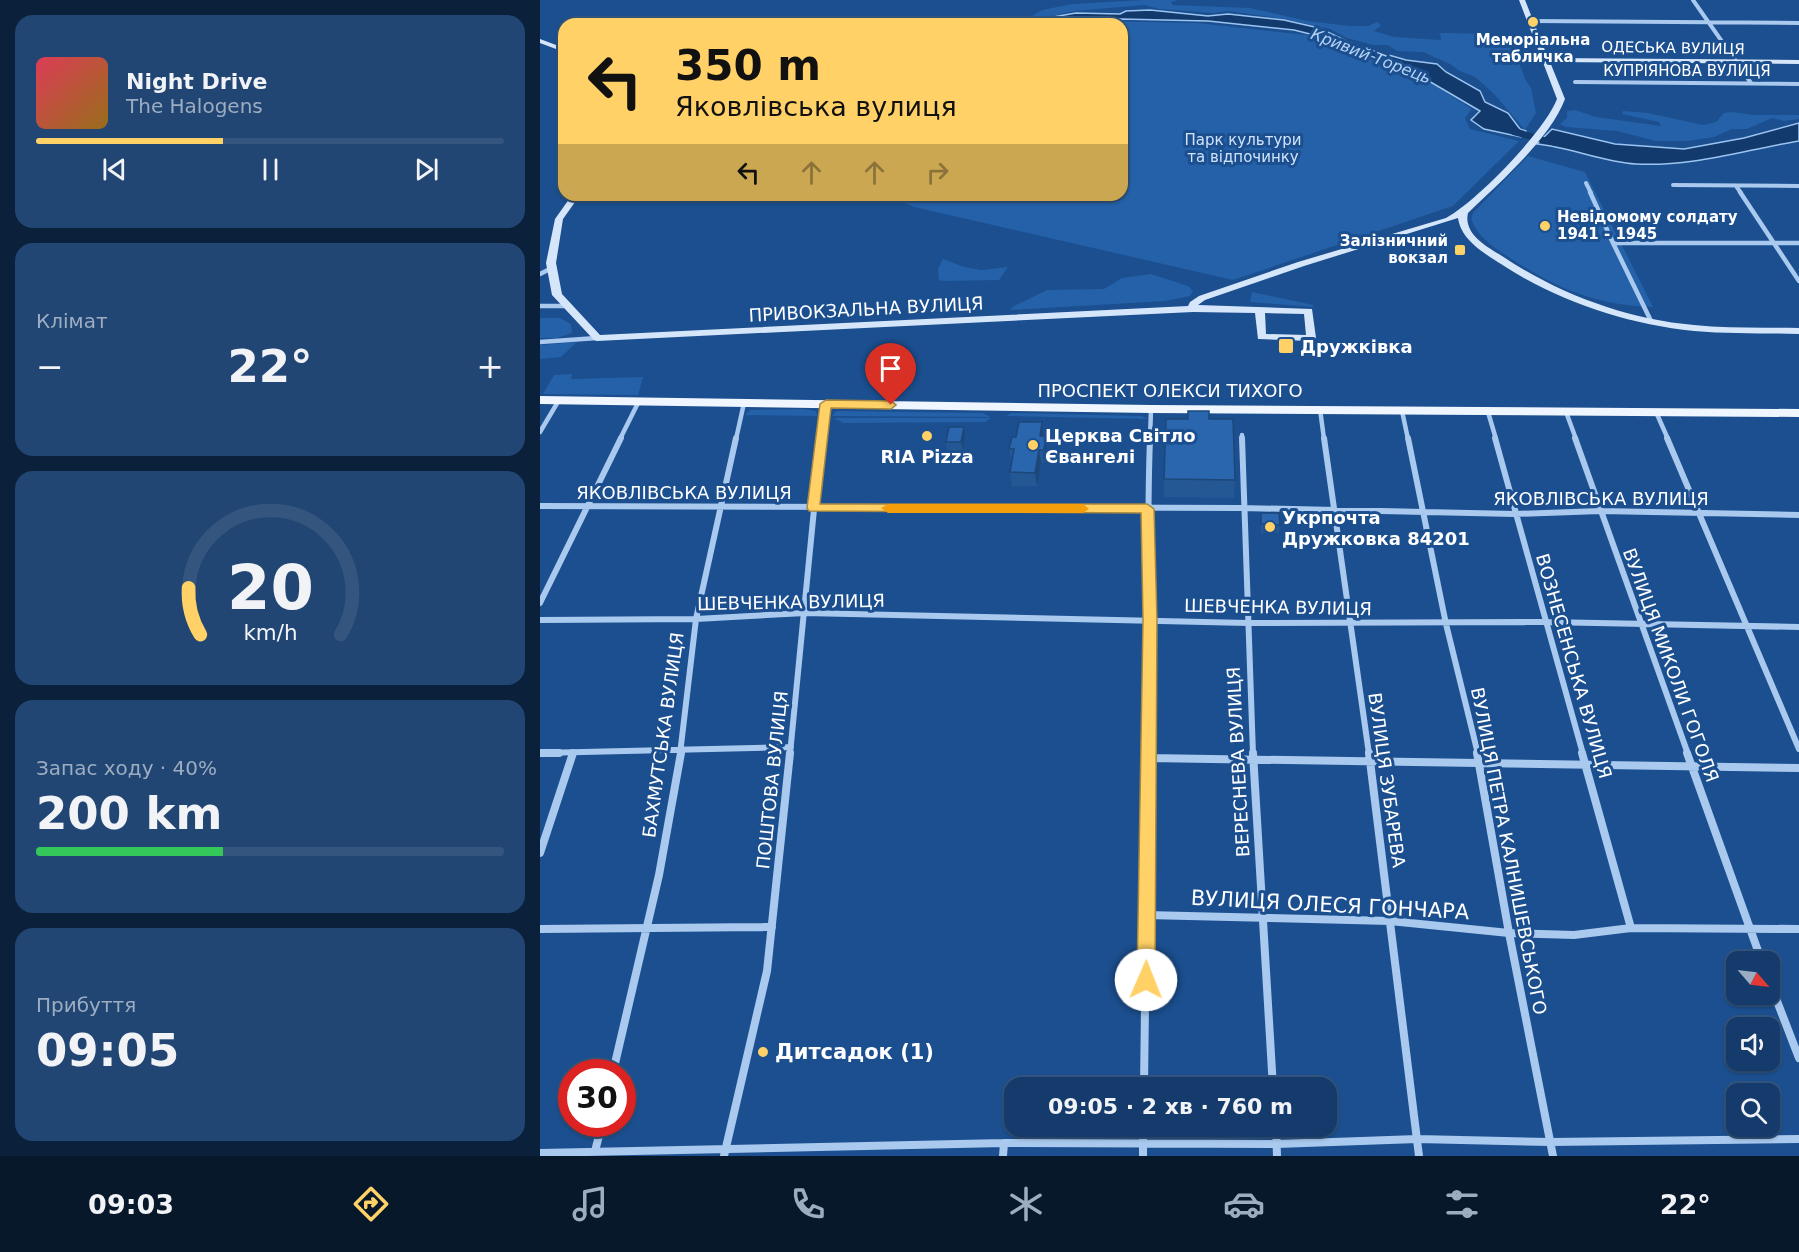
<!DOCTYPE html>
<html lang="uk">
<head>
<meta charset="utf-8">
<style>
	body { margin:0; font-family:"DejaVu Sans",sans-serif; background:#214673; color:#f1f3f6; height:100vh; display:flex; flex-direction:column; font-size:22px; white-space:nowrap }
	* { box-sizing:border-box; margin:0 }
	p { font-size:20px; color:#9dadc1 }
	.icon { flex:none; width:33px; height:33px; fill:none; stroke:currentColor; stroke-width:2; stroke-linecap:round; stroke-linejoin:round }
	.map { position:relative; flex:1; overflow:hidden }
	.sheet { display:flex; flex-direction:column; gap:15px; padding:15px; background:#0b203b; width:540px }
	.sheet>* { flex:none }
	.hud { position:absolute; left:18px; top:18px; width:570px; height:183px; border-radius:18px; box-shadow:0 2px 4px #0004,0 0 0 2px #33557e; background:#ffd166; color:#111; overflow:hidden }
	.needle { width:39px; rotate:118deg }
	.fabs { position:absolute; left:1186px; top:951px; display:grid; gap:12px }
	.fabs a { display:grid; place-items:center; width:54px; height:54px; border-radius:12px; background:#143b6b; box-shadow:0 2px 4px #0004,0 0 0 2px #33557e; font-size:30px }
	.speed { position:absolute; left:18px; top:1059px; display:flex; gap:12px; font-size:30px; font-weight:700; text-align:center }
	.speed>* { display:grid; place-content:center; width:78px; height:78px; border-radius:50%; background:#143b6b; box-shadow:0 2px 4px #0004,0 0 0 2px #33557e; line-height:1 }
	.speed .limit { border:9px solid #d22; background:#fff; color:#111 }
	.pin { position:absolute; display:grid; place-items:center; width:51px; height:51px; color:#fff; margin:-62px -26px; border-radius:50% 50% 50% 0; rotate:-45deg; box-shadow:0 0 6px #0007 }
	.pin .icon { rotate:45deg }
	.me { position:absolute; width:66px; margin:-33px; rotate:1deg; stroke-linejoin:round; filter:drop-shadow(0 0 4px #0008) }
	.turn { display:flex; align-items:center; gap:21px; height:126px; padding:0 18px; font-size:27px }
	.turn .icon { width:78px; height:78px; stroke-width:2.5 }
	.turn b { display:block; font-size:42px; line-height:51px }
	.lanes { display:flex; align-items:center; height:57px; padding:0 18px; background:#0003; justify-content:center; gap:30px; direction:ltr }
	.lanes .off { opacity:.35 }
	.big { font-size:45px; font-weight:700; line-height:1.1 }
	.sheet .card { flex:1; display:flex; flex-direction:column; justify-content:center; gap:9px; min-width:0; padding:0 21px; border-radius:18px; background:#214673 }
	.sheet .dial { align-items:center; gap:0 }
	.dial svg { height:156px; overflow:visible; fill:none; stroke:#33557e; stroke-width:7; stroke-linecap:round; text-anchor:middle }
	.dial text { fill:#f1f3f6; stroke:none }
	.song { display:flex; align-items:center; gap:18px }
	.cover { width:72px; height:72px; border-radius:9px; background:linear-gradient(135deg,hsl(350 70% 55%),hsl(40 70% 35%)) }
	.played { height:6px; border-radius:3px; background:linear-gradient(90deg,#ffd166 40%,#33557e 40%) }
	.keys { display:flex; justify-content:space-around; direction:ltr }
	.heat { display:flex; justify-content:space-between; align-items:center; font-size:33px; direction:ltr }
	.charge { height:9px; border-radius:4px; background:linear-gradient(90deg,#34c759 40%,#33557e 0) }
	.trip { position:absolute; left:464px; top:1077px; width:333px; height:60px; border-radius:18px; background:#143b6b; box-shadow:0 2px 4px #0004,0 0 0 2px #33557e; font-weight:700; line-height:60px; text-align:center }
	.dock { display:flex; height:96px; justify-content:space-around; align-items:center; background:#08182b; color:#9dadc1 }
	.dock .icon { width:42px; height:42px }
	.dock .current { color:#ffd166 }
	.dock b { font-size:27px; color:#f1f3f6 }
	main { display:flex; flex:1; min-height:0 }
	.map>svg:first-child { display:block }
</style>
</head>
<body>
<main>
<section class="sheet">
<div class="card">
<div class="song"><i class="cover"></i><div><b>Night Drive</b><p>The Halogens</p></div></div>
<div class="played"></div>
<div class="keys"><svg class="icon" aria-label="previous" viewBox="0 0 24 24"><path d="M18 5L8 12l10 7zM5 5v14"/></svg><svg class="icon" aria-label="pause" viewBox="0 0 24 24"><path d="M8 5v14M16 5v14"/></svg><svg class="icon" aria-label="next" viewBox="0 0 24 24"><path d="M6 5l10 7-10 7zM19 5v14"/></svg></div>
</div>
<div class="card"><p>Клімат</p>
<div class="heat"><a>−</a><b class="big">22°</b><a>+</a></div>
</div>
<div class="card dial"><svg viewBox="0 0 100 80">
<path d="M14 69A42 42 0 1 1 86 69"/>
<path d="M14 69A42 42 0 0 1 8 45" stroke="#ffd166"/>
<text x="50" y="56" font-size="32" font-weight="700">20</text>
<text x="50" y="72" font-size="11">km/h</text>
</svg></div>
<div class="card"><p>Запас ходу · 40%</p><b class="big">200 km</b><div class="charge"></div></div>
<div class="card"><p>Прибуття</p><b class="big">09:05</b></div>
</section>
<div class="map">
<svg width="1259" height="1156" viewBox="0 0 1259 1156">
	<rect width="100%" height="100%" fill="#1b4f8f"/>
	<!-- green -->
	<path fill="#2461a8" d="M604,0H638L631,2L633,5L710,8L767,21L810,26H828L838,22L841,26L834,31L854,37L901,40L900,33L969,34L985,79L991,88L996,113L985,130L954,94L935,77L920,71L910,64L883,52L857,51L847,45H833L807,38L790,29L744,19L689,11L673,13L619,9L605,5L534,11L498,19L491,24H479L502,10L532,4Z
		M561,21L657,23L767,35L891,83L932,109L925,118L930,129L979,141L913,206L693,280L374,207L347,195H582V24H543Z
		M1035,110L1056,117L1121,126L1119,122L1082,114L1083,111L1108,113L1163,125L1176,122L1184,113L1191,112L1214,115H1259V119L1244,121L1232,118L1207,129H1192L1174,137L1148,141H1116L1077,131L1026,127L1020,124L1027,118V111Z
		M988,156L1045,172L1113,307C1056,305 1020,290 973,260C956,249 938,238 931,219L933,213Z
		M403,259L424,267L441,270L468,267L459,280L404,281L399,280L398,269Z
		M611,274L648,286L653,291L650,296L625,301L470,310L474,306L507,290L564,289L582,278Z
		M712,292L773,305L774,307L710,302Z
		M0,318H20L31,324L32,333L17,338H0Z
		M37,342L21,357L0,359V345Z
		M32,374L31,379L103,377L98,395L3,394L14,375Z
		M263,409L276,411L277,416L205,415L210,410Z
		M296,411L443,413L451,417L292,416Z
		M471,413L602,416L607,419L466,416Z
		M293,418H451L445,422L304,423Z"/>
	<!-- water -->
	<path fill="#123a6d" stroke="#9cc4f0" stroke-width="1.5" d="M610,10L668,16L688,14L744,20L779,28L817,46L866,60L897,64L906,72L940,91L945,102L968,113L980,129L986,131L981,137L944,129L931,120L940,111L882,77L831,56L817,54L770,34L754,30L668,21L581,19L552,20L537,24H496L513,17L536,13L580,14L586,11Z
		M1259,123V141C1204,150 1152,167 1096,164C1062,162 1030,147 997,144L1012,129L1075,144L1144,149L1204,138Z"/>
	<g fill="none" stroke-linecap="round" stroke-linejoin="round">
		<!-- river -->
		<path fill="#123a6d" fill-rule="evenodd" d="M959,123H967L981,130L1021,142L1015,146L973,135L959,127Z"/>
		<!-- street-far3 -->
		<path stroke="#a9c9ee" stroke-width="4" d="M1153,0L1211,83
			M991,21L1259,23
			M1035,82L1259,84
			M1046,183L1051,193
			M1133,185L1259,186
			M1196,186L1201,193"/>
		<!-- street-far2 -->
		<path stroke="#a9c9ee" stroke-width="4.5" d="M1050,192L1073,243
			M1200,192L1259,281
			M0,274L12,268
			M0,306H27
			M1111,321L1073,243H1259
			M0,342L57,338
			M780,409L784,439
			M862,411L868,439
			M948,412L956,439
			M1026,412L1036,439
			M1116,412L1128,439
			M0,432L19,400
			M702,435V439
			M80,439L99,401
			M196,439L204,403
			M281,439L286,404
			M610,439L611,409"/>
		<!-- street-far1 -->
		<path stroke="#a9c9ee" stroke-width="6" d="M702,438L713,754
			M784,438L829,754
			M868,438L906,624L938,754
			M955,438L1043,754
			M1035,438L1148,754
			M1127,438L1259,749
			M0,506L702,508L975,514L1061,511L1259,515
			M0,603L81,438
			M0,620L156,619L265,613L708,623L1006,622L1259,627
			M0,753L251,747
			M140,754L156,619L196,438
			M250,754L281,438
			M608,754C610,649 606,543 610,438"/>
		<!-- street -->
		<path stroke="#a9c9ee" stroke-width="8" d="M0,753H19
			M713,753L733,1088
			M829,753L879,1156
			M937,753L969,933L1013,1156
			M1042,753L1091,928
			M1147,753L1222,962
			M609,758L1259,768
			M0,853L33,753
			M606,915L850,921L969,933L1034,935L1091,928L1259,929
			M0,929L232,927
			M1230,983L1259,1058
			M73,1072L119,875L141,753
			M604,1088L608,753
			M603,1126V1156
			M736,1126L737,1156
			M0,1153L464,1143L737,1144L877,1139L1010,1142L1259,1139
			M54,1155L62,1124
			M184,1156L227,971L250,753
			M463,1156L464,1143"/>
		<!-- secondary -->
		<path fill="#d6e6fa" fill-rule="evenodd" d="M979,0H985L1008,58L1259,60V64L1010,62L1025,99C1010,139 959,183 928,213C923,234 947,247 962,256C1019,294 1086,319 1154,325C1189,329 1224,327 1259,328V334C1224,333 1189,334 1154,331C1086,324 1017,301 961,264C944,253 921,240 918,218L764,266L665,300L658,305L772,309L776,338L771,341L718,339L715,313L653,312L57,341L54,340L12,295L6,263L15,219L32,195H40L23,219L16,263L22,294L60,335L648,306L650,302L659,296L758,262L906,218C936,202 1005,131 1017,99ZM725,313L764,314L766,335L726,334Z
			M0,39L24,48V52L0,43Z"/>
		<!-- primary -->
		<path fill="#f0f6ff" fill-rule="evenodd" d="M0,396L611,405L1259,409V417L611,413L0,404Z"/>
	</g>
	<!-- wall -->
	<path fill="#245895" d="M648,419H669L695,480L694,498L624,497V479Z
		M424,427L425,436L423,450L407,451L406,442Z
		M503,436L507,449L505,463H501L497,486H472L470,472L472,462L469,449L476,437Z
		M721,513L740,525L739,533H721Z"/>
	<!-- shaded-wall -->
	<path fill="#1d4779" d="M502,422L503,436H500Z
		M424,427L425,436L423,450L421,442Z
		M506,436L507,449L505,463L504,450Z
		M499,450L501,463L497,486L495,473Z"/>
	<!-- building -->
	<path fill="#2a66ad" stroke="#1d4779" stroke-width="1.5" d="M648,411H669V419H693L695,480L624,479L626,419H648Z
		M479,422H502L500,436H506L504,450H499L495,473L470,472L474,449H469L472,437H476Z
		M409,427H424L421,442H406Z
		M721,513H739L740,525L721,524Z"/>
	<!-- route -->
	<path fill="#ffd166" stroke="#a68842" stroke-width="1.5" d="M286,400L351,401L356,405L351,409L291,408L280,504H607L614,509L617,620L615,980L612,986L606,988L599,986L597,980L603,620L601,513L269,511L267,508L280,404Z"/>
	<!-- slow -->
	<path fill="#f59e0b" d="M348,504H543L549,509L543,513H348L341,508Z"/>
	<!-- markers -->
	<g fill="#ffd166" stroke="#1b4f8f" stroke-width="2">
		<circle cx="993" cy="22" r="6"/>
		<circle cx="1005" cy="226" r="6"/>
		<rect x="914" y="244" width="12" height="12" rx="3"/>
		<rect x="738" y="338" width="16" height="16" rx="3"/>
		<circle cx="387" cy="436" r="6"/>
		<circle cx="493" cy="445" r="6"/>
		<circle cx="730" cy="527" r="6"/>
		<circle cx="223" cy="1052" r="6"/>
	</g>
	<g text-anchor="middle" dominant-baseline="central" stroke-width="6" stroke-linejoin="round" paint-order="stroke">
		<!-- far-poi labels -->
		<g font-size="15" font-weight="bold" fill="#fff" stroke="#1b4f8f">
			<text x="993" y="40">Меморіальна<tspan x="993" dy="17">табличка</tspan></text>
			<text x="1017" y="217" text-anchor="start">Невідомому солдату<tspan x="1017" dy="17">1941 - 1945</tspan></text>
			<text x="908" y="241" text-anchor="end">Залізничний<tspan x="908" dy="17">вокзал</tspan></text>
		</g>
		<!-- far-street labels -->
		<g font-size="15" fill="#fff" stroke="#1b4f8f">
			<text transform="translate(1133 48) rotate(1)">ОДЕСЬКА ВУЛИЦЯ</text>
			<text x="1147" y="71">КУПРІЯНОВА ВУЛИЦЯ</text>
		</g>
		<!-- far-park labels -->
		<g font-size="15" fill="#cfe3fa" stroke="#1b4f8f">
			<text x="703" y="140">Парк культури<tspan x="703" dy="17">та відпочинку</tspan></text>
		</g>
		<!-- far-water labels -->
		<g font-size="16" font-style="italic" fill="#b5d3f5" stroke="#1b4f8f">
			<text transform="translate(831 56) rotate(21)">Кривий Торець</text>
		</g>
		<!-- street labels -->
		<g font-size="18" fill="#fff" stroke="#1b4f8f">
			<text transform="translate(326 309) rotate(-3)">ПРИВОКЗАЛЬНА ВУЛИЦЯ</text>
			<text x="630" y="390">ПРОСПЕКТ ОЛЕКСИ ТИХОГО</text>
			<text x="144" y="492">ЯКОВЛІВСЬКА ВУЛИЦЯ</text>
			<text x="1061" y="498">ЯКОВЛІВСЬКА ВУЛИЦЯ</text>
			<text transform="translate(251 602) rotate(-1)">ШЕВЧЕНКА ВУЛИЦЯ</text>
			<text transform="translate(738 607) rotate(1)">ШЕВЧЕНКА ВУЛИЦЯ</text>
			<text transform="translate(1131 665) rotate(70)">ВУЛИЦЯ МИКОЛИ ГОГОЛЯ</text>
			<text transform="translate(1034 666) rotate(74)">ВОЗНЕСЕНСЬКА ВУЛИЦЯ</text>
			<text transform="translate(123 735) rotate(-82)">БАХМУТСЬКА ВУЛИЦЯ</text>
			<text transform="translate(698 762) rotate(-93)">ВЕРЕСНЕВА ВУЛИЦЯ</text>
			<text transform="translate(232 780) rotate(-84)">ПОШТОВА ВУЛИЦЯ</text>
			<text transform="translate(847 780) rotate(82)">ВУЛИЦЯ ЗУБАРЕВА</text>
			<text transform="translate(969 851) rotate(79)">ВУЛИЦЯ ПЕТРА КАЛНИШЕВСЬКОГО</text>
		</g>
		<!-- poi labels -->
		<g font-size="18" font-weight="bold" fill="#fff" stroke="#1b4f8f" text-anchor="start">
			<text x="760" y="346">Дружківка</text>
			<text x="505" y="435">Церква Світло<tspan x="505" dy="21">Євангелі</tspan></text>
			<text x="387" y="456" text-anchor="middle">RIA Pizza</text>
			<text x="742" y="517">Укрпочта<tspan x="742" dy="21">Дружковка 84201</tspan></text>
		</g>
		<!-- near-street labels -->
		<g font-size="21" fill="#fff" stroke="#1b4f8f">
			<text transform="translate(790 905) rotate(3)">ВУЛИЦЯ ОЛЕСЯ ГОНЧАРА</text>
		</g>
		<!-- near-poi labels -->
		<g font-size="21" font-weight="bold" fill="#fff" stroke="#1b4f8f" text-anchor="start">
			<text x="235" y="1052">Дитсадок (1)</text>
		</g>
	</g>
</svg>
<div class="fabs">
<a><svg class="needle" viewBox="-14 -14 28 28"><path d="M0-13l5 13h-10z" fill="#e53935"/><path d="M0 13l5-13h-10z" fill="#9dadc1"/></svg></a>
<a><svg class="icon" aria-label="sound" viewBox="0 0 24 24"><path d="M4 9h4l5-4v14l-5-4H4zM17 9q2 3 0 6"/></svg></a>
<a><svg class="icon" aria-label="search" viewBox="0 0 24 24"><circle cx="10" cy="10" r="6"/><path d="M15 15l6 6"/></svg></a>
</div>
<div class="speed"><div class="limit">30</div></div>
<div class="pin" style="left:351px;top:405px;background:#d93025"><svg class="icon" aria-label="arrive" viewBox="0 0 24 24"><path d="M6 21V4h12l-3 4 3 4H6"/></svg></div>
<svg class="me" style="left:606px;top:980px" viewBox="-20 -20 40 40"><circle r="19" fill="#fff"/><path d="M0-13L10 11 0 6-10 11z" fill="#ffd166"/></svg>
<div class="trip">09:05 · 2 хв · 760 m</div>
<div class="hud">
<div class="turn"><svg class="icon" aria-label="left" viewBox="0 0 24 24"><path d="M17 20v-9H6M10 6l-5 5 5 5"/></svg><div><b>350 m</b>Яковлівська вулиця</div></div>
<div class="lanes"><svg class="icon" aria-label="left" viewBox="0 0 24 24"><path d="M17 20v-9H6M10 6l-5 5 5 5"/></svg><svg class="icon off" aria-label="ahead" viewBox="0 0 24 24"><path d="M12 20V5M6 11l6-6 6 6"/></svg><svg class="icon off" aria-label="ahead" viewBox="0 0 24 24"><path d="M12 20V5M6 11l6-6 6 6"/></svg><svg class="icon off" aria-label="right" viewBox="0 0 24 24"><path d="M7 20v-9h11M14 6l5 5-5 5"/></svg></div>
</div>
</div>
</main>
<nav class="dock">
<b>09:03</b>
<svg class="icon current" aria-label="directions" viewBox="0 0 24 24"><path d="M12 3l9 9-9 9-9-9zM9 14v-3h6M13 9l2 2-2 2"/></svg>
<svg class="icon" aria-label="music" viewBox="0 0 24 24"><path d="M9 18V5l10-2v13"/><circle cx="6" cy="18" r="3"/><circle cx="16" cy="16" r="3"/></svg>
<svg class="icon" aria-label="phone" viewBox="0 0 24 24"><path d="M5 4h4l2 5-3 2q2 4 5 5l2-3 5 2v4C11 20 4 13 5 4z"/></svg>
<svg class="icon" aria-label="climate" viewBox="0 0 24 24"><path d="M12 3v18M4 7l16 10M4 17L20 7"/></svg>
<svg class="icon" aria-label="car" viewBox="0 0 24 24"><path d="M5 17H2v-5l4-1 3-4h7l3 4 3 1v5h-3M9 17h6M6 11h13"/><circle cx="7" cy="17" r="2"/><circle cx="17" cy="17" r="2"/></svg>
<svg class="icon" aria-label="filters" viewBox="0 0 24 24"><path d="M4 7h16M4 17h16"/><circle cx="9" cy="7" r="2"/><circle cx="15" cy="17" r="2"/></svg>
<b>22°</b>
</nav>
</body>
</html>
